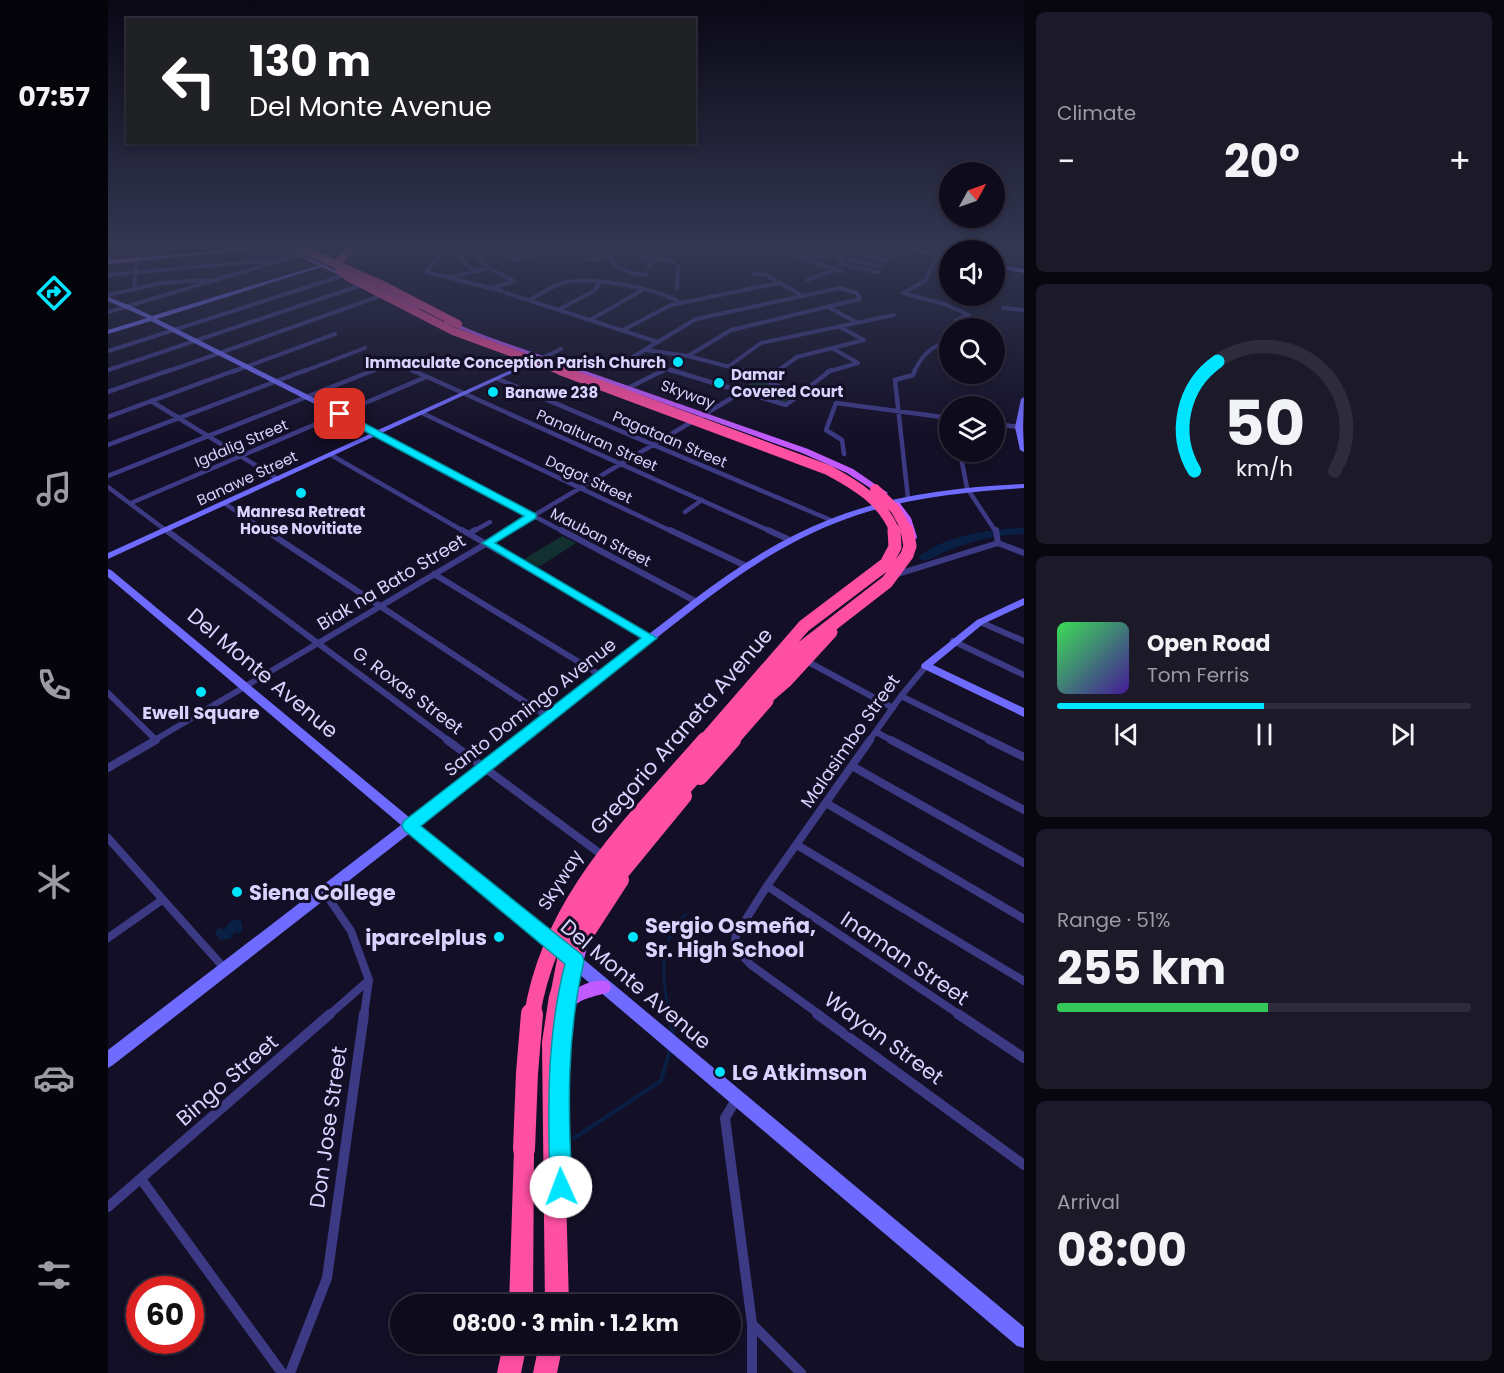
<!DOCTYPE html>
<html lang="en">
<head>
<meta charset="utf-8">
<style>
	body { margin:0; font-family:Poppins,sans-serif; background:#1c1929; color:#f1f3f6; height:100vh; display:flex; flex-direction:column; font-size:22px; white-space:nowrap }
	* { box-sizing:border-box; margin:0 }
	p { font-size:20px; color:#9b9ba3 }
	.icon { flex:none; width:33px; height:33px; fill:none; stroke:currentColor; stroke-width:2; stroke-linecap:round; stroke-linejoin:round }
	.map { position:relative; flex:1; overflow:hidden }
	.sheet { display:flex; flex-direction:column; gap:12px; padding:12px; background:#08060f; width:480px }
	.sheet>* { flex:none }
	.top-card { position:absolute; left:18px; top:18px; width:570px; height:126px; border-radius:0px; box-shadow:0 3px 9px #0003,0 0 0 2px #2e2b3b; background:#202124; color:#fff; overflow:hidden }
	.needle { width:39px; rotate:50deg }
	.controls { position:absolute; left:831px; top:162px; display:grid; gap:12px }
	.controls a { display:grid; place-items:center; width:66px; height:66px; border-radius:50%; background:#0e0b1c; box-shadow:0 3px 9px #0003,0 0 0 2px #2e2b3b; font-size:30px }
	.speed { position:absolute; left:18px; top:1276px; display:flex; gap:12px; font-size:30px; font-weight:700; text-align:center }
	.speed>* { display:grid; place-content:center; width:78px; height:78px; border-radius:50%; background:#0e0b1c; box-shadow:0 3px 9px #0003,0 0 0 2px #2e2b3b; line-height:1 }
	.speed .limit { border:9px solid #d22; background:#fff; color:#111 }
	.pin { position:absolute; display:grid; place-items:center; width:51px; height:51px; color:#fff; margin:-26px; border-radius:12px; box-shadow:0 3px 9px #0006 }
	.me { position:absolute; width:66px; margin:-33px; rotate:358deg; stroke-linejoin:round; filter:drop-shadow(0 0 4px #0008) }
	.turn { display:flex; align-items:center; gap:21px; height:126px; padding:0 24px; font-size:27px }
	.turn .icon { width:78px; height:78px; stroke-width:2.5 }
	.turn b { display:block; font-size:42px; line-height:51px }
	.big { font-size:45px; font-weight:700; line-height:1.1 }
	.sheet .widget { flex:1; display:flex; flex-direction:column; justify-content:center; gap:9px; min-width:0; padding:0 21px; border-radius:9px; background:#1c1929 }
	.sheet .dial { align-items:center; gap:0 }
	.dial svg { height:156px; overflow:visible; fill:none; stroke:#2e2b3b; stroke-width:7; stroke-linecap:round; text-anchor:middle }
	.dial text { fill:#f1f3f6; stroke:none }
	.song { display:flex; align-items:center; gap:18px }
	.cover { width:72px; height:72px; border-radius:9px; background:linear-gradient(135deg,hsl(130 70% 55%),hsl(260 70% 35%)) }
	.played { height:6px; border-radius:3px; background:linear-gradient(90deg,#00e5ff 50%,#2e2b3b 50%) }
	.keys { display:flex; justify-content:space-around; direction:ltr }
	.heat { display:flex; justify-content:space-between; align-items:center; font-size:33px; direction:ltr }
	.charge { height:9px; border-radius:4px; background:linear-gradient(90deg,#34c759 51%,#2e2b3b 0) }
	.trip { position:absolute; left:282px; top:1294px; width:351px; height:60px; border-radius:30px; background:#0e0b1c; box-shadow:0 3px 9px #0003,0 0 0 2px #2e2b3b; font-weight:700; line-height:60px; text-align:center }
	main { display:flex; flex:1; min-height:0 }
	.tab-bar { display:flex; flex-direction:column; width:108px; justify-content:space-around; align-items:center; background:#06040b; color:#9b9ba3 }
	.tab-bar .icon { width:42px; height:42px }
	.tab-bar .selected { color:#00e5ff }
	.tab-bar b { font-size:27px; color:#f1f3f6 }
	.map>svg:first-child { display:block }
</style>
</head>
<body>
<main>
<nav class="tab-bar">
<b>07:57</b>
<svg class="icon selected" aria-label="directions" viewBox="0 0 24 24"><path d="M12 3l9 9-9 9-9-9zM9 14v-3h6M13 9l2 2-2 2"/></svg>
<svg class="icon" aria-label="music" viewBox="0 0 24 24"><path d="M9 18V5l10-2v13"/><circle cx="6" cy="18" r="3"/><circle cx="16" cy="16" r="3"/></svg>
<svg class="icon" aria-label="phone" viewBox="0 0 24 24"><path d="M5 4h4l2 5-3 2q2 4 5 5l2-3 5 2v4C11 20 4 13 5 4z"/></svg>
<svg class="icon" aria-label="climate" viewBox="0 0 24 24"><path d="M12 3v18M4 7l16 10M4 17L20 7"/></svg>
<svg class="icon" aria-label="car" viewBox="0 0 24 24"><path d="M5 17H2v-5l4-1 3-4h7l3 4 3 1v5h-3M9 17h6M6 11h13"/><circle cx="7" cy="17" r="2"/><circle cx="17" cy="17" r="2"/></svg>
<svg class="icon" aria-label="filters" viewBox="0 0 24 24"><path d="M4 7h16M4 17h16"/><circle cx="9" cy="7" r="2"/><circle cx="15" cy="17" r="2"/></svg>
</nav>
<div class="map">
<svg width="916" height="1373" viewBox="0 0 916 1373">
	<rect width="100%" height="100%" fill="#130f26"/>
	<!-- green -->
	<path fill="#12302f" d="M651,377L687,395L678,403L632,391Z
		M454,536L468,543L431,567L416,559Z"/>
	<!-- water -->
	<path fill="#0a1f44" d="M127,919L134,922V931L130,934L128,931L122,939L112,940L108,935V930L114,927L116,931L120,923Z"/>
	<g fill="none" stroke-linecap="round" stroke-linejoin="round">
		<!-- stream-far1 -->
		<path stroke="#0a1f44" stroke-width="3" d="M561,1015C555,976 548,945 578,914"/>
		<!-- stream -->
		<path stroke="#0a1f44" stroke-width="4" d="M560,1014L565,1036
			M466,1138L553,1081L562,1050"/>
		<!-- river -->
		<path fill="#0a1f44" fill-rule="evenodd" d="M916,528V534C881,535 851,544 820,560L816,561L810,558C831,537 887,528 916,528Z"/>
		<!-- street-far4 -->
		<path stroke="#3d3a85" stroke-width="4" d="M337,249L318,272L394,291
			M343,249L366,271
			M361,249L381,268L406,281L385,288
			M389,249L404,260L413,258
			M511,249L565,262L570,266L569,288
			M665,249L733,271
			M730,249L779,261
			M757,249L788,256
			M538,254L533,258L546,262L540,267
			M702,254L696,253L705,249
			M719,254L773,267
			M419,255L436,254
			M31,257L32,249
			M503,257L506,265L524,273L539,275
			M695,257H714L721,253
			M736,258L731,264L770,272
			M478,259H493L519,252
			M645,274L658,275L693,295
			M0,275L164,260
			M344,277L381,268
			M699,280L727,270
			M26,288L29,259
			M398,293L550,342
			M795,293L836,304L861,315
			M795,293L817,281L829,255
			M0,295L54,283L99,280
			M422,300C432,294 444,286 455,283C481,275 550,289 573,303
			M722,308L748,322
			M895,308L916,310
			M450,310L486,291L492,283
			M0,312L191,255
			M861,315L848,320L870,328
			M482,320L533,291
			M730,326L756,340
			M515,330L563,305L671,283
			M724,348L750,363
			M538,350L580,356L641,372
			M0,351L237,275
			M434,358L453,349
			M621,366L653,343L786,315
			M0,370L254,285
			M58,372L275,295
			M124,372L227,334
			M194,372L257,348
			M262,372L286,362L307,372
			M553,372L558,369
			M568,372L523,358L588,319L732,288L749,293L752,299L623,330L580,356
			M668,372L689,357L756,340
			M719,372L750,363
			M806,372C814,355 824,345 842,341"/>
		<!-- street-far3 -->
		<path stroke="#3d3a85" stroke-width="4.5" d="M304,370L664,532
			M563,370L678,405L723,370
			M635,370L690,395
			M390,379L725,521
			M658,379L671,370
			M516,390L556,370
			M0,392L62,370
			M43,401L170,479
			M314,413L565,532
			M0,417L128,370
			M886,424L911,427
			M270,433L456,532
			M0,445L198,370
			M852,452L859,488L888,532
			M736,454L734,440L718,430L728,403L842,418
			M223,455L357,532
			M0,476L266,370
			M0,487L60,532
			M800,498L787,380L805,375L807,370
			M23,503L318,377
			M116,503L159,532
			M577,512L594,500
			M364,532L382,522
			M398,532L634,392"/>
		<!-- street-far2 -->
		<path stroke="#3d3a85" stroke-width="6" d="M58,530L341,741
			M157,530L440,717
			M354,530L542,638
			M453,530L589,602
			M562,530L638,566
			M660,530L682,540
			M888,530L890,543
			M362,533L367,530
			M890,543L916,553
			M326,574L494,676
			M790,574L890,543
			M872,622L916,641
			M845,641L916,675
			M695,659L785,708
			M0,693L48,740
			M793,696L884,741
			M768,732L785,741
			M45,741L401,530
			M761,741L793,696L818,666"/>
		<!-- street-far1 -->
		<path stroke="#3d3a85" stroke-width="8" d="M339,740L494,855
			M783,740L916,810
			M881,740L916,757
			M744,766L916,863
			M0,768L48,740
			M718,803L916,919
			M0,838L117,969
			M689,845L916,981
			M659,886L852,1015
			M217,893L243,931L261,980L256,1015
			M0,938L54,900
			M221,1015L261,980
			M712,1015L643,965L626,947L628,935L659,886L762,740"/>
		<!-- street -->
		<path stroke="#3d3a85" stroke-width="10" d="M709,1014L916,1165
			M850,1014L916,1058
			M629,1098L617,1118L644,1324V1373
			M33,1179L174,1373
			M0,1207L222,1014
			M644,1324L693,1373
			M182,1373L219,1278L256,1014"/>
		<!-- secondary -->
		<path fill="#6f6bff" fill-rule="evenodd" d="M795,249H803L842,255V258Z
			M215,264L220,265L49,319L270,430L432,357L437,358L0,559V553L264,433L43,321L0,334V330L39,318L0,301V297L21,305L44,316Z
			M886,264L916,269V273L886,267Z
			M916,397L915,427L916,452L912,450L907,427L913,399Z
			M916,484V488C851,492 785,499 725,524C650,554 588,607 525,657C453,713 382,769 310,826L393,894L454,942L456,946L454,950L449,952L444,950L383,902L302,833L5,1065L0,1068V1050L293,825L0,577V569L3,570L302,818C374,763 446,707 518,652C582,603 644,550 720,520C782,495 849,487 916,484Z
			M916,598V605L875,624L825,665L916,708V717L814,668L813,666L814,664L869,620Z
			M463,952L468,953L916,1327V1348L909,1346L458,963L456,958L458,953Z"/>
		<!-- primary -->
		<path fill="#c25bff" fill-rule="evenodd" d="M134,249H147L0,264V260Z
			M176,249H181L242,277L237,278Z
			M241,272H245L315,308L310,309L241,274Z
			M339,320L378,336L700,449L745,469L780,493L776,495H773L739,473L694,453L374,338L337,323L336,322Z
			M785,502H791L803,518L809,537L808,539L805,540L801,537L795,518L784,504Z
			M472,942L477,944L479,948L468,989C477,983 492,978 501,982L503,987L501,992C487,997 468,998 461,1013L456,1015L451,1013L449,1008L465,948L467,944Z"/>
		<!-- highway -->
		<path fill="#ff4fa3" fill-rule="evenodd" d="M450,987L457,990L459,996L454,1042L461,1305H437L434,1042L441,996L443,990Z
			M416,1139L423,1142L426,1149L425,1305H401L406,1149L409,1142Z
			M395,1344H419L413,1373H389Z
			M431,1344H455L449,1373H425Z"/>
		<!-- highway-bridge-far4 -->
		<path stroke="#ff4fa3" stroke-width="8" d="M194,249L277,286L350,324
			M242,249L230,262L232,270L240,277L345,331L456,372"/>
		<!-- highway-bridge-far3 -->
		<path stroke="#ff4fa3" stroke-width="10" d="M452,370L720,470C748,485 775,501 787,532
			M767,489L788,510L800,532"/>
		<!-- highway-bridge-far2 -->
		<path stroke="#ff4fa3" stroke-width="13" d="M650,705L678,681L723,632
			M596,741L696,626L778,564L787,547L786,530
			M608,741L686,654L779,582L799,555L802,546L799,530
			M624,741L659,701"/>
		<!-- highway-bridge-far1 -->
		<path stroke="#ff4fa3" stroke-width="16" d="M582,770L609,740
			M592,777L625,740
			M566,799L595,766
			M503,885L576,796
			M477,923L501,879
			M465,954L513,880
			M450,996L460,945L481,892L568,787
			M424,1015C443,899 523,825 597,740"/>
		<!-- highway-bridge -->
		<path stroke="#ff4fa3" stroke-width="22" d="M416,1149L419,1073L424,1014"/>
	</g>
	<!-- sky -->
	<linearGradient id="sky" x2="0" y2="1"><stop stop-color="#0a0815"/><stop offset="0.56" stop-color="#333752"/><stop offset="1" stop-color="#333752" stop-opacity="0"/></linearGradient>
	<rect width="916" height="441" fill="url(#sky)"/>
	<!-- route -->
	<path fill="#00e5ff" stroke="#0095a6" stroke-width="1.5" d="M228,412H235L428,514V518L387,543L549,638L313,826L474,955L476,961C458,1038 460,1109 464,1187L461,1195L453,1198L445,1195L442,1187C440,1111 438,1038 457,964L296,830L294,825L296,821L533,638L374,543L416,516L228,416Z"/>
	<!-- markers -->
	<g fill="#00e5ff" stroke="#130f26" stroke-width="2">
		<circle cx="570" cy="362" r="6"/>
		<circle cx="611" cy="383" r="6"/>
		<circle cx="385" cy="392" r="6"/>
		<circle cx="193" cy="493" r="6"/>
		<circle cx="93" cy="692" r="6"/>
		<circle cx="129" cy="892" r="6"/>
		<circle cx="391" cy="937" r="6"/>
		<circle cx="525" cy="937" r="6"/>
		<circle cx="612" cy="1072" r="6"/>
	</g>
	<g text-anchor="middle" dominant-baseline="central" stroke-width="6" stroke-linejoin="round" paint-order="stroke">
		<!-- far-poi labels -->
		<g font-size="15" font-weight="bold" fill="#d9d4ff" stroke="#130f26" text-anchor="start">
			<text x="558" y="362" text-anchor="end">Immaculate Conception Parish Church</text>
			<text x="623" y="374">Damar<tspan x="623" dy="17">Covered Court</tspan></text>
			<text x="397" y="392">Banawe 238</text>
			<text x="193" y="511" text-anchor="middle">Manresa Retreat<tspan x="193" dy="17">House Novitiate</tspan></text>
		</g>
		<!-- far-street labels -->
		<g font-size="15" fill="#d9d4ff" stroke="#130f26">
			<text transform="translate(580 394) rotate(20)">Skyway</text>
			<text transform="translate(562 439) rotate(23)">Pagataan Street</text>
			<text transform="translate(489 440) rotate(24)">Panalturan Street</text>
			<text transform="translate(133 443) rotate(-23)">Igdalig Street</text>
			<text transform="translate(139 478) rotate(-25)">Banawe Street</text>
			<text transform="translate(481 479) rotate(25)">Dagot Street</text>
			<text transform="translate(493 537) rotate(27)">Mauban Street</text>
		</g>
		<!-- street labels -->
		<g font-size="18" fill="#d9d4ff" stroke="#130f26">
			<text transform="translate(283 582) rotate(-31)">Biak na Bato Street</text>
			<text transform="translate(300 690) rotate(37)">G. Roxas Street</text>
			<text transform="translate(422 707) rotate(-38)">Santo Domingo Avenue</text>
			<text transform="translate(742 741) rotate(-55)">Malasimbo Street</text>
			<text transform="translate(452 880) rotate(-58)">Skyway</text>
		</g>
		<!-- poi labels -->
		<g font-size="18" font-weight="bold" fill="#d9d4ff" stroke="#130f26">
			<text x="93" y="712">Ewell Square</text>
		</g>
		<!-- near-street labels -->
		<g font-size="21" fill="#d9d4ff" stroke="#130f26">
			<text transform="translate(155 673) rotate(40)">Del Monte Avenue</text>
			<text transform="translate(573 731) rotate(-49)">Gregorio Araneta Avenue</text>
			<text transform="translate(797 958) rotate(34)">Inaman Street</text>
			<text transform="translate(528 984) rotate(40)">Del Monte Avenue</text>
			<text transform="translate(776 1038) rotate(36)">Wayan Street</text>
			<text transform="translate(119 1080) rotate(-41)">Bingo Street</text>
			<text transform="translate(220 1127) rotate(-82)">Don Jose Street</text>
		</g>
		<!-- near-poi labels -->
		<g font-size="21" font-weight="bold" fill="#d9d4ff" stroke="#130f26" text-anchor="start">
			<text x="141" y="892">Siena College</text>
			<text x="537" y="925">Sergio Osmeña,<tspan x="537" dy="24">Sr. High School</tspan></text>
			<text x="379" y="937" text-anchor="end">iparcelplus</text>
			<text x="624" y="1072">LG Atkimson</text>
		</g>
	</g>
</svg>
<div class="controls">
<a><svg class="needle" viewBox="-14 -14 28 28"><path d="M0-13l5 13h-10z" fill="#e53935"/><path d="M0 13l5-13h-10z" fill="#9b9ba3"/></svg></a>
<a><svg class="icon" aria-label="sound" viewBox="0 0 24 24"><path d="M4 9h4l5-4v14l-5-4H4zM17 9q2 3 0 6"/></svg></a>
<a><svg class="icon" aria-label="search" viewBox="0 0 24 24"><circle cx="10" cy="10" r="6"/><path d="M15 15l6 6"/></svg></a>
<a><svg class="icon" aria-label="layers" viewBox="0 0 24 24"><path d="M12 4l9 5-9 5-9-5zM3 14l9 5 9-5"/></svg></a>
</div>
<div class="speed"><div class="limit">60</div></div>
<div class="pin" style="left:232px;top:414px;background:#d93025"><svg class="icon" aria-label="arrive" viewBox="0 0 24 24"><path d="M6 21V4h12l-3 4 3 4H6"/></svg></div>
<svg class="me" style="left:453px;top:1187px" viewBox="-20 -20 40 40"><circle r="19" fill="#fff"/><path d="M0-13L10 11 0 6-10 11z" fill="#00e5ff"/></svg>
<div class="trip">08:00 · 3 min · 1.2 km</div>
<div class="top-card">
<div class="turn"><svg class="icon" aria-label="left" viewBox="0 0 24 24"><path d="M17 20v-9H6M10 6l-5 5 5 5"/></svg><div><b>130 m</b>Del Monte Avenue</div></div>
</div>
</div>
<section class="sheet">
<div class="widget"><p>Climate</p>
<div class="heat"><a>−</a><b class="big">20°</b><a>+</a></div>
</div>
<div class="widget dial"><svg viewBox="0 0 100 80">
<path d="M14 69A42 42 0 1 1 86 69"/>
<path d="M14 69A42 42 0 0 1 26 13" stroke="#00e5ff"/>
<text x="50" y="56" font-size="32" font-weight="700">50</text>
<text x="50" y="72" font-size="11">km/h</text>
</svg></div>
<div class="widget">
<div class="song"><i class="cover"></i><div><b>Open Road</b><p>Tom Ferris</p></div></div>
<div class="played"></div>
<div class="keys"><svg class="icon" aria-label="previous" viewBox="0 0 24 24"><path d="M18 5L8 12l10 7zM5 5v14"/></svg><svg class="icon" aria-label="pause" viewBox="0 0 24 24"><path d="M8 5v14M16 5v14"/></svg><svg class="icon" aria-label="next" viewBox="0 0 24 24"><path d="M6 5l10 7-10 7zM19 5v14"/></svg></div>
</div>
<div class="widget"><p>Range · 51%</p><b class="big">255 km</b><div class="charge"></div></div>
<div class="widget"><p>Arrival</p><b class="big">08:00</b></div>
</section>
</main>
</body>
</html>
